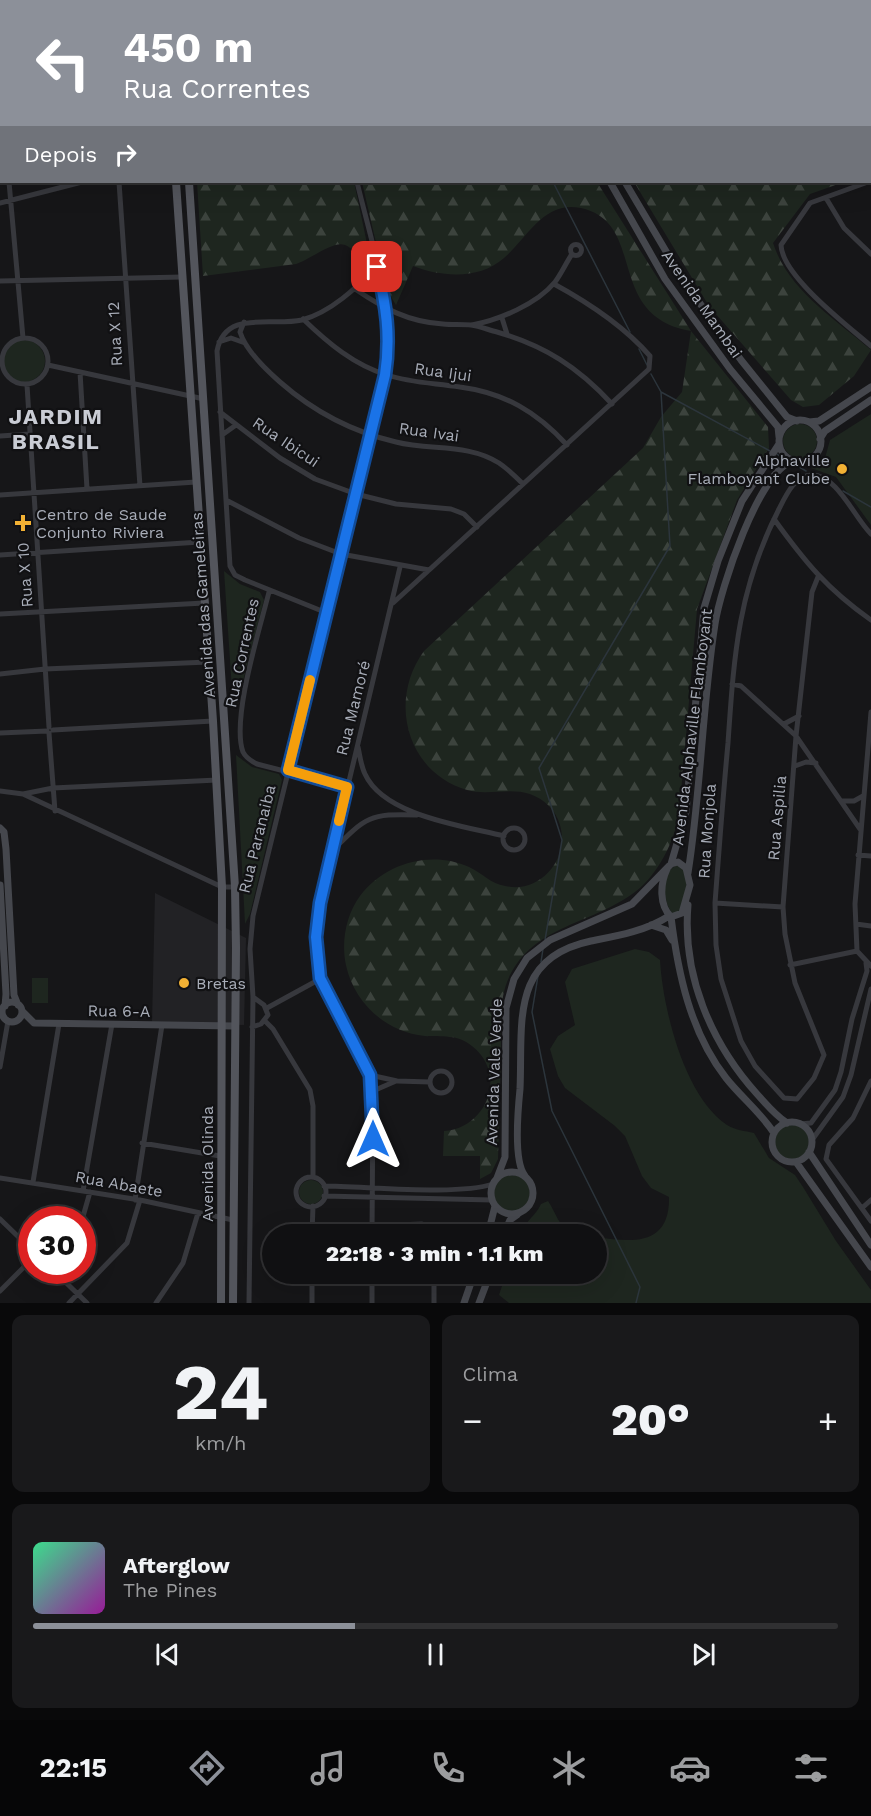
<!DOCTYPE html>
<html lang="pt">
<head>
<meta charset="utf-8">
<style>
	body { margin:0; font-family:"Work Sans",sans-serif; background:#19191b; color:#f1f3f6; height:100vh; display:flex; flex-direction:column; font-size:22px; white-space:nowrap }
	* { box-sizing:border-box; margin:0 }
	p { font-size:20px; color:#9c9d9f }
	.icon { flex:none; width:33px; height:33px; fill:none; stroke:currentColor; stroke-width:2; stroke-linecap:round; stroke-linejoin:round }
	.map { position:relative; height:1303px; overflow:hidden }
	.sheet { display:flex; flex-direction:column; gap:12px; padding:12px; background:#09090a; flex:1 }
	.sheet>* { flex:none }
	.hud { position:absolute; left:0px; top:0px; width:872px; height:183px; box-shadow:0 6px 24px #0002,0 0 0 2px #303032; background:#8c9099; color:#fff; overflow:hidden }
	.speed { position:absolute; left:18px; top:1206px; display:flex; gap:12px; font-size:30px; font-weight:700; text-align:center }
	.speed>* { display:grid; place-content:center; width:78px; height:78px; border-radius:50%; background:#101012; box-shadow:0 6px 24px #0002,0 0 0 2px #303032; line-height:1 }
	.speed .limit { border:9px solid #d22; background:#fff; color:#111 }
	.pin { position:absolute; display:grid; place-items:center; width:51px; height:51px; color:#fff; margin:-26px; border-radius:12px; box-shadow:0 3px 9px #0006 }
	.me { position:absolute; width:66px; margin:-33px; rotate:0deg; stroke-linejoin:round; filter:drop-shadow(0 0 4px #0008) }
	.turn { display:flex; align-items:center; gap:21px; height:126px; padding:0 24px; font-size:27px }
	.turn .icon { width:78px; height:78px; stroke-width:2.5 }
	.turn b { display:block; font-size:42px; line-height:51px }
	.then { display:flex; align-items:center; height:57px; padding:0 24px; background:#0003; gap:12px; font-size:22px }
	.big { font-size:45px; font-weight:800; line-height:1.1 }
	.sheet .card { flex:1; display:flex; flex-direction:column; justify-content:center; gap:9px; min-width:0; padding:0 21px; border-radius:12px; background:#19191b }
	.sheet .dial { align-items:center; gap:0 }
	.dial b { font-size:78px; line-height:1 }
	.song { display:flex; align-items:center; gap:18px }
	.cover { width:72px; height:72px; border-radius:9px; background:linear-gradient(135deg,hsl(150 70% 55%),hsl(300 70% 35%)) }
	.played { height:6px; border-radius:3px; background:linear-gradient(90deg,#8c9099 40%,#303032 40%) }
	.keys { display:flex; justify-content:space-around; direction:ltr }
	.heat { display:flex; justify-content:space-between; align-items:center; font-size:33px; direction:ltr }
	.sheet .tiles { flex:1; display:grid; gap:12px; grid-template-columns:1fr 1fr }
	.card:last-child { grid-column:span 2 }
	.trip { position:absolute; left:262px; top:1224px; width:345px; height:60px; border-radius:30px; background:#101012; box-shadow:0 6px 24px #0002,0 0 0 2px #303032; font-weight:800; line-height:60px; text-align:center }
	.tab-bar { display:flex; height:96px; justify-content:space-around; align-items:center; background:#060607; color:#9c9d9f }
	.tab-bar .icon { width:42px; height:42px }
	.tab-bar .on { color:#8c9099 }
	.tab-bar b { font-size:27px; color:#f1f3f6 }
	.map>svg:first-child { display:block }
</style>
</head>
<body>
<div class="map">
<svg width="871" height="1303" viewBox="0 0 871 1303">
	<defs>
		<pattern id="forest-firs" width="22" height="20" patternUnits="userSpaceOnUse" patternTransform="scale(1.5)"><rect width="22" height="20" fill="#1e261f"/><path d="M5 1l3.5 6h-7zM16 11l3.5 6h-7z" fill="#3c433d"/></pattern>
	</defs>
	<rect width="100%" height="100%" fill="#161618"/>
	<!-- built -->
	<path fill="#222225" d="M155,893L246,938L244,1025L152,1023Z"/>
	<!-- green -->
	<path fill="#1e261f" d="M3 361a21 21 0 1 1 42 0a21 21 0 1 1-42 0Z
		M871,414V525L836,477L811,468L825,458L830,440Z
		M783 441a17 17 0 1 1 34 0a17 17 0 1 1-34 0Z
		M224,571L240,584L260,592L264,600L237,704L233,705Z
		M236,755L252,767L279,774L282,780L250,914L245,924Z
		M678,865C694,875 684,897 680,911L673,914C663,902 658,872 678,865Z
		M635,949L649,952L660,960C663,1009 684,1096 727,1125C735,1130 745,1131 754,1133L769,1158L795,1175L803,1187L836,1241L871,1290V1303H509L499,1295L506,1274H597V1237C634,1243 670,1245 669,1197L651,1188L642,1176L625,1136L615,1126L565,1088L558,1076L550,1049L558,1036L575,1025L565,982L572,969Z
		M32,978H48V1003H32Z
		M775 1142a17 17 0 1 1 34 0a17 17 0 1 1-34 0Z
		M494 1193a18 18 0 1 1 36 0a18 18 0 1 1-36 0Z
		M299 1192a12 12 0 1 1 24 0a12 12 0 1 1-24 0Z
		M548,1201C561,1221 556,1228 583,1234H520C524,1222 536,1216 541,1204Z"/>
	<!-- forest -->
	<path fill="url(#forest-firs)" d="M197,182H354L370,258C359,259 355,249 345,245C334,240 309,260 296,264L203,276Z
		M362,182H597L691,331L768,427L769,448L737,500L697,609L679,815C672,848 654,883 623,900C580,926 528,930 507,982C499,1003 501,1027 501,1049C500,1086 499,1123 498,1159L491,1173L480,1179V1156H443L444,1131C487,1128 508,1074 472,1046C458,1034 442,1037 425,1036C386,1032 354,1003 346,965C341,942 346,915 360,896C385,863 431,850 469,867C482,873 491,884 505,886C540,894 570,859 560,825C556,810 544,799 530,794C510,787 488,796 467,790C406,772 388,700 424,651L643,448L661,417L682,392L691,331C604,316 648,223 581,208C544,200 527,238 504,258C479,280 442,277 413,266L396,305L387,290Z
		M634,182H844L810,194L773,243C788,290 835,319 871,350L854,376L819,405L803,407L791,400L709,306Z"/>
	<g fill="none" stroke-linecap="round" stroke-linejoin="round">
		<!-- stream -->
		<path stroke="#2c353c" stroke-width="1.5" d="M450,0L451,2
			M553,182L630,332
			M639,349L647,365
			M661,392L770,451
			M777,454L782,458
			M796,465L806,471
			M843,491L871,507
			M545,940L562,840L539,768L670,546L661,392L651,374
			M541,962L543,949
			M538,976L532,1012L552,1111L640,1287L636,1303"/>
		<!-- street -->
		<path stroke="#37383d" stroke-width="5" d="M91,0V2
			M643,0L644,2
			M713,0L714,2
			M796,0L797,2
			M5,2V0
			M196,2V0
			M391,2V0
			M870,30H871
			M0,134L2,98
			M0,139L2,146
			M9,182L23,338
			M119,182L140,486
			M868,182L810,203L781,245C782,276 848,326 871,346
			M826,198L844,228L871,254
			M0,203L82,182
			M570.5 250a5.5 5.5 0 1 1 11 0a5.5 5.5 0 1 1-11 0Z
			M0,281L182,277
			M355,289C383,308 408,322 443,324C452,325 462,324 471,325C479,326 489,330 497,332C545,346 578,367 612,404
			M502,318L507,334
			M303,319C328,343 354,365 387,375C411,383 435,383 460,387C505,393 537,412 567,445
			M244,322L240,332C246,351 265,369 280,382C313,411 353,432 396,442C431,451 467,443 499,463C508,469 516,477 523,484
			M472,325C499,320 537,304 555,282C561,274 566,263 572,254
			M2 361a23 23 0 1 1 46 0a23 23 0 1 1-46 0Z
			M219,342L231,338L245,343
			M48,365L204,399
			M80,372L87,489
			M27,385L49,727
			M220,412L280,458L315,479L356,494L396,504L451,509L464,514L477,527
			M222,435L236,425
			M0,436L30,434
			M0,495L196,482
			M226,500L299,538L341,554L429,570
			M774,519C805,562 827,589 871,620
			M0,555L200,542
			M818,577L812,592L796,736L783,907L785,934L795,983L824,1055L814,1078L797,1099L784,1098L755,1066L741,1041L721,979L716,945L715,903C719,850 723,796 728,743C734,655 738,589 779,509C786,495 795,475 812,475C837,475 854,517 871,534
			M269,592C260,628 231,719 243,752C246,758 251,761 257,764L347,787
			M393,603L649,369L650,356C623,325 589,303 554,284
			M327,613L245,580L235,575L230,566L217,351C225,309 271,327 302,320C331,312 356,288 377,267
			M0,614L204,603
			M0,674L45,669L208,662
			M732,684L741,686L796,736L860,829
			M871,712L855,904L857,951L871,966
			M784,724L799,716
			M53,730L213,721
			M0,733L47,731
			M49,733L55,811
			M358,747C360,756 361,766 365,774C384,816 464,826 504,836
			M795,766L806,762L816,763
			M0,791L23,794L53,788L217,780
			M23,794L222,887H235
			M841,801H854L863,796
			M503 839a11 11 0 1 1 22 0a11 11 0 1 1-22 0Z
			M332,851C365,818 369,813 417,815
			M858,855L871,856
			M715,903L783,907
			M856,924L871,926
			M790,965L857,951
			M267,1008L320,979
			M0,1014L3,1017
			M265,1021L273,1029L310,1090L313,1106V1177
			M252,1027L261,1024L268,1015L264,1005L253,997
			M0,1067L8,1021
			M430 1082a11 11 0 1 1 22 0a11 11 0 1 1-22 0Z
			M370,1075L397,1081L430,1082
			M871,1081L853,1118L829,1145L826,1159L871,1221
			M373,1091L396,1081
			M800,1124L811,1123L835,1090L841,1072L852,1019L867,971L866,963
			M812,1140L843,1097L851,1075L871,989
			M142,1143L220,1156
			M296 1192a15 15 0 1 1 30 0a15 15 0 1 1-30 0Z
			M0,1178L140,1200L233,1220
			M33,1182L59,1024
			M324,1186C365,1186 458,1196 493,1184
			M83,1191L112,1024
			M324,1196L492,1200
			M135,1200L162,1025
			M862,1208L871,1200
			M0,1219L32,1250
			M82,1220L90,1192
			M372,1226L422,1224L429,1227L434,1234
			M312,1234L313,1206
			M372,1234L373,1091L370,1075L320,979L316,937L320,903L400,567
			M53,1270L87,1303
			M0,1291L32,1259
			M69,1303L127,1243L140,1200
			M156,1303L183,1263L198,1213
			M249,1303L253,997L250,949L253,916L385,375C395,309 372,245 357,182
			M312,1303V1274
			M372,1303V1274
			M434,1303V1274"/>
		<!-- secondary -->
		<path stroke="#45474d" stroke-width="7" d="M481,0L482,2
			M498,0L500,2
			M610,182L665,279L730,369L778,427L779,437
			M625,182L683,280L741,360L787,417L797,421
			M779 441a21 21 0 1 1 42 0a21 21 0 1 1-42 0Z
			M809,422L819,421L871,387
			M820,439L825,431L871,400
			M0,828L4,832L6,849L14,995L18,1005
			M671,864L686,812L704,608L718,561L742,501L779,444
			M688,873C701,791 702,707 715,624C720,590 759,470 793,461
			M0,885L6,994L5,1006
			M688,905C682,975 711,1043 757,1094C767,1105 775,1115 787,1123
			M671,917C678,973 690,1032 726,1078C741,1097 761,1113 774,1133
			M651,925L666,930L672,940
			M2 1012a10 10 0 1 1 20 0a10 10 0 1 1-20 0Z
			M22,1011L34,1023L235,1026
			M772 1142a20 20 0 1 1 40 0a20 20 0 1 1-40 0Z
			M809,1152L871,1245
			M796,1162L871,1267
			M491 1193a21 21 0 1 1 42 0a21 21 0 1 1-42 0Z
			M525,1176C513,1161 518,1109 520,1089C523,1024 509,958 591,941C617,936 646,931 669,916
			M497,1178L505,1157L506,1008L514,979L527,958L550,940L632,904L671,864L678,862L686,868L690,885L682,913L671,917C659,905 660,884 667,869
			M488,1234L495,1206
			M504,1234L510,1220L517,1215
			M464,1303L474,1274
			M479,1303L490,1274"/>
		<!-- primary -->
		<path stroke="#53555c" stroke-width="8" d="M164,0V2
			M177,2V0
			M176,182L213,721L222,887L221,1303
			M189,182L235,887L236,948L233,1303"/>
	</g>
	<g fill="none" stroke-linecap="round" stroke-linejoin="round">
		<!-- route casing -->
		<g stroke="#114b97" stroke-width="15">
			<path id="route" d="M373,1139L370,1075L320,978L316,937L320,903L347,787L288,770L385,375C391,336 386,305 377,267"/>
		</g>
		<!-- route -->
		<use href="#route" stroke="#1a73e8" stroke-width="10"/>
		<!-- slow -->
		<path stroke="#f59e0b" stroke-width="10" d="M310,680L288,770L347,787L339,821"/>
	</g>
	<!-- markers -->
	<g fill="#f2b134" stroke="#111113" stroke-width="2">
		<circle cx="842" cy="469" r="6"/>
		<path d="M20 514h6v6h6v6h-6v6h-6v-6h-6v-6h6z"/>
		<circle cx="184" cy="983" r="6"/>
	</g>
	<g text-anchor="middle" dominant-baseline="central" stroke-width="4.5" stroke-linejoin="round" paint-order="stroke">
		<!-- street labels -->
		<g font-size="16" fill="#a8adb8" stroke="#111113">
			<text transform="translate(702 304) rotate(55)">Avenida Mambai</text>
			<text transform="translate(115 334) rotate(-93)">Rua X 12</text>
			<text transform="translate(443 372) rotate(8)">Rua Ijui</text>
			<text transform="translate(429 432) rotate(8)">Rua Ivai</text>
			<text transform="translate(286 442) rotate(34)">Rua Ibicui</text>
			<text transform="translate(25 575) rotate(-94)">Rua X 10</text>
			<text transform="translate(203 605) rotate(-94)">Avenida das Gameleiras</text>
			<text transform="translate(242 653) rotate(-78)">Rua Correntes</text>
			<text transform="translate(353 708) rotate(-76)">Rua Mamoré</text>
			<text transform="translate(692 727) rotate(-83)">Avenida Alphaville Flamboyant</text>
			<text transform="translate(777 818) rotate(-85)">Rua Aspilia</text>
			<text transform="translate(707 831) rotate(-86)">Rua Monjola</text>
			<text transform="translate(257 839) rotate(-76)">Rua Paranaiba</text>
			<text transform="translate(119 1011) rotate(1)">Rua 6-A</text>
			<text transform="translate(494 1072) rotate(-88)">Avenida Vale Verde</text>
			<text transform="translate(207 1164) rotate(-90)">Avenida Olinda</text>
			<text transform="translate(119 1184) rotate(10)">Rua Abaete</text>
		</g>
		<!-- poi labels -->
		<g font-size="16" fill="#a8adb8" stroke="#111113" text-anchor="start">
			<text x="830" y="460" text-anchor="end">Alphaville<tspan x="830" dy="18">Flamboyant Clube</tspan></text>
			<text x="36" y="514">Centro de Saude<tspan x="36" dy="18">Conjunto Riviera</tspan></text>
			<text x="196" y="983">Bretas</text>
		</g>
		<!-- district labels -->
		<g font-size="22" font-weight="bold" letter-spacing="1.5" fill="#c9ccd4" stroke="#111113">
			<text x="56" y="416">JARDIM<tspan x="56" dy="25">BRASIL</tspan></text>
		</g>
	</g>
</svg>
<div class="speed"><div class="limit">30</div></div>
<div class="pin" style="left:377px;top:267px;background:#d93025"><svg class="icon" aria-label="arrive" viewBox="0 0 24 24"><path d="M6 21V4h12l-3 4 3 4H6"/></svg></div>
<svg class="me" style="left:373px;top:1139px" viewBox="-20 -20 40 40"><path d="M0-17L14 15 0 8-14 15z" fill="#1a73e8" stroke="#fff" stroke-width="4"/></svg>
<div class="trip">22:18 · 3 min · 1.1 km</div>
<div class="hud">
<div class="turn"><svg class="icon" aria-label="left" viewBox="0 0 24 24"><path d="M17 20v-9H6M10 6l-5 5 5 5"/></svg><div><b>450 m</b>Rua Correntes</div></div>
<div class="then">Depois<svg class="icon" aria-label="right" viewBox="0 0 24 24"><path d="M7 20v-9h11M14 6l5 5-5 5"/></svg></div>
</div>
</div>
<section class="sheet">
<div class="tiles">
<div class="card dial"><b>24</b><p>km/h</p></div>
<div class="card"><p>Clima</p>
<div class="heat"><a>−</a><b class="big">20°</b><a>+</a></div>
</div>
<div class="card">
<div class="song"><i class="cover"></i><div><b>Afterglow</b><p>The Pines</p></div></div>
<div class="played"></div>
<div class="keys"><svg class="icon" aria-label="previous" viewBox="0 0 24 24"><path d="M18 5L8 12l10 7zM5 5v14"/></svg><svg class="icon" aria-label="pause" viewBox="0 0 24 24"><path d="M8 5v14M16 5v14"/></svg><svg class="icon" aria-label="next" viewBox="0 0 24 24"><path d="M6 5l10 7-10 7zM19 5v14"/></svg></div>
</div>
</div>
</section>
<nav class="tab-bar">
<b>22:15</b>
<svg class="icon on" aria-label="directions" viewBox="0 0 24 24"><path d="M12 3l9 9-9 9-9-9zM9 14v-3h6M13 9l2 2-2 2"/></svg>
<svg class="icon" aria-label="music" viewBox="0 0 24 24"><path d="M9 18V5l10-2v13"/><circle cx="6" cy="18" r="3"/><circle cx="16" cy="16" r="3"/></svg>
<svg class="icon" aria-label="phone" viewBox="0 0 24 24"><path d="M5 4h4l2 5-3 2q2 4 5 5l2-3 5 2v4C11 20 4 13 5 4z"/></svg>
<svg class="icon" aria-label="climate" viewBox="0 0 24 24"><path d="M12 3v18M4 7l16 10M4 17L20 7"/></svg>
<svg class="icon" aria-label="car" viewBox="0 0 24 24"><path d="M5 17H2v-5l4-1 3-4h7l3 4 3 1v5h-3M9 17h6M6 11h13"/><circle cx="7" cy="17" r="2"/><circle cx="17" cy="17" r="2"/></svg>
<svg class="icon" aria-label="filters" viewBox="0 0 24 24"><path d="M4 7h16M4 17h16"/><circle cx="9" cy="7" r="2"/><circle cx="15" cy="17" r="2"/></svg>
</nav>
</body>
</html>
